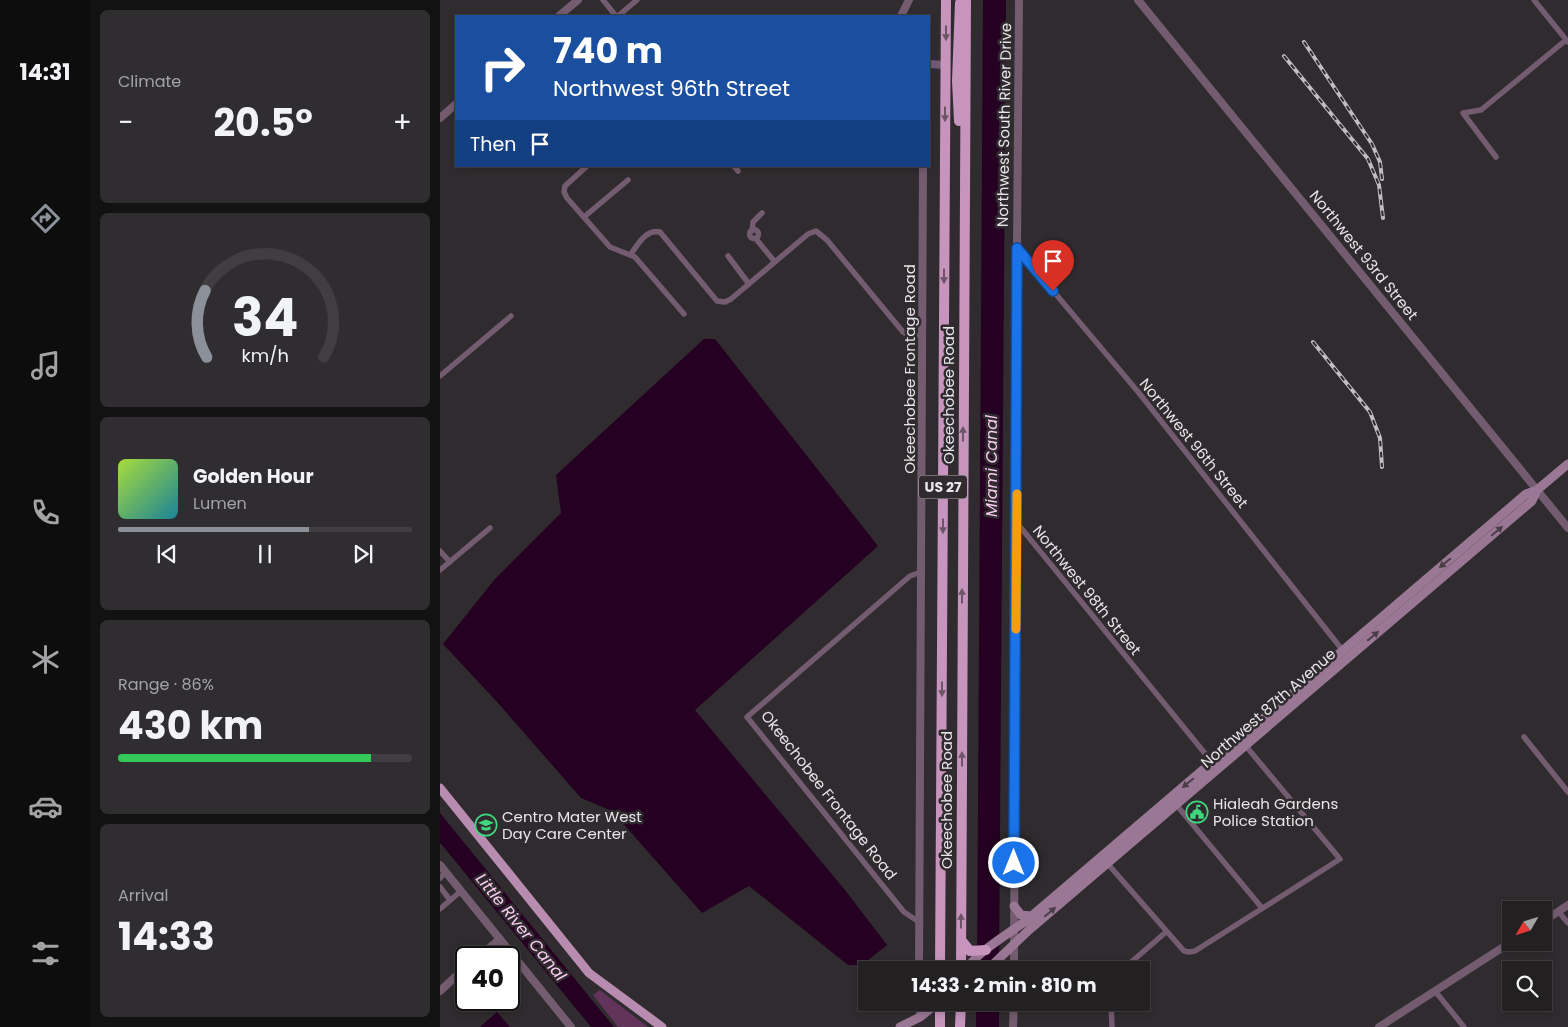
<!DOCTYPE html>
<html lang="en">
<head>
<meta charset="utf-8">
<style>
	body { margin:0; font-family:Poppins,sans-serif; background:#2f2d2f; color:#f1f3f6; height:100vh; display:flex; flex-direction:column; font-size:19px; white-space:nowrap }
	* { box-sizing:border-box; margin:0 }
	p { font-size:16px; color:#a3a3a5 }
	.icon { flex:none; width:28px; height:28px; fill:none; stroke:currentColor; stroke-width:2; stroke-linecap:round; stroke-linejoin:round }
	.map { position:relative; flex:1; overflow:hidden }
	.details { display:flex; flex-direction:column; gap:10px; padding:10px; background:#131213; width:350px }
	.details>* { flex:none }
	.banner { position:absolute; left:15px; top:15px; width:475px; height:152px; border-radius:0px; box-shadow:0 2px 8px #0003,0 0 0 1px #403e40; background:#1a4fa0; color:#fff; overflow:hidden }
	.needle { width:32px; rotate:231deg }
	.controls { position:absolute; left:1062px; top:901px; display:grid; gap:10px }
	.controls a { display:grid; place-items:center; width:50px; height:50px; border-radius:0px; background:#232022; box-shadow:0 2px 8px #0003,0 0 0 1px #403e40; font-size:25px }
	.speed { position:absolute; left:15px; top:946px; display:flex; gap:10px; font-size:25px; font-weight:700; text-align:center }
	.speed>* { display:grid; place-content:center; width:65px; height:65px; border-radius:50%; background:#232022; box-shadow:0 2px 8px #0003,0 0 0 1px #403e40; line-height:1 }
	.speed .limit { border:2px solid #111; border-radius:8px; background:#fff; color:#111 }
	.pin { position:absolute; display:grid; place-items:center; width:42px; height:42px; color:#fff; margin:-51px -21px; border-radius:50% 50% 50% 0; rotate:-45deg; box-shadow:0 0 5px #0007 }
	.pin .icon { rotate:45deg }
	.me { position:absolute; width:55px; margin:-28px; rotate:0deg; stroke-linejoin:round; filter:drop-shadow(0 0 4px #0008) }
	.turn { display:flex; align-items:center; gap:18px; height:105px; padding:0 15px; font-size:22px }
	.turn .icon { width:65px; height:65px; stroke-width:2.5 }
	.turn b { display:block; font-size:35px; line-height:42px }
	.then { display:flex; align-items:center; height:48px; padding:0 15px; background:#0003; gap:10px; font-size:19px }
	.big { font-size:38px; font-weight:700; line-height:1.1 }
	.details .widget { flex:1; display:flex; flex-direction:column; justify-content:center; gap:8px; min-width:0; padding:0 18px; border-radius:8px; background:#2f2d2f }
	.details .dial { align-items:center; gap:0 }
	.dial svg { height:130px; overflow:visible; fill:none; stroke:#403e40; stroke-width:7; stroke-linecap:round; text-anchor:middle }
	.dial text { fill:#f1f3f6; stroke:none }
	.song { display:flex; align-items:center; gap:15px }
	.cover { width:60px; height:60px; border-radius:8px; background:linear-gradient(135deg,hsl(80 70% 55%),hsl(190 70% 35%)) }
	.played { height:5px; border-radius:2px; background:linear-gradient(90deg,#8c9099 65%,#403e40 65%) }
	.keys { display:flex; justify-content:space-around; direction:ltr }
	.heat { display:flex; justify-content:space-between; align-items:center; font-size:28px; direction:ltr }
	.charge { height:8px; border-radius:4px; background:linear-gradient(90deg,#34c759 86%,#403e40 0) }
	.trip { position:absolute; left:418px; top:961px; width:292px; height:50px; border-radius:0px; background:#232022; box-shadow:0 2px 8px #0003,0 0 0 1px #403e40; font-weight:700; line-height:50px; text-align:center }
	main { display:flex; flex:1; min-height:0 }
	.dock { display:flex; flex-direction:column; width:90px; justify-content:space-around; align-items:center; background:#0e0d0e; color:#a3a3a5 }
	.dock .icon { width:35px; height:35px }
	.dock .selected { color:#8c9099 }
	.dock b { font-size:22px; color:#f1f3f6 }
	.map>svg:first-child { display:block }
</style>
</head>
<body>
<main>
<nav class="dock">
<b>14:31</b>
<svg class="icon selected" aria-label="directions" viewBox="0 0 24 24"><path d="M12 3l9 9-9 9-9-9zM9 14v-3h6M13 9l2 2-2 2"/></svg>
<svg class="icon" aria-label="music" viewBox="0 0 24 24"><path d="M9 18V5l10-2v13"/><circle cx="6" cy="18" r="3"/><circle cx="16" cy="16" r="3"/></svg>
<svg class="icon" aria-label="phone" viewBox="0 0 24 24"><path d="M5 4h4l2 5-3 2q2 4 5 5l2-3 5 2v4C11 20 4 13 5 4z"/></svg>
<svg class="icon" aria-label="climate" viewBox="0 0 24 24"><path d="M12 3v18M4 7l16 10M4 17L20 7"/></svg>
<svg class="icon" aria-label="car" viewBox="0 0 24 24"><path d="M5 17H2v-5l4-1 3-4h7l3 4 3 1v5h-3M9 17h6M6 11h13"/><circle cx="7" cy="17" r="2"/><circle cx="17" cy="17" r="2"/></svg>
<svg class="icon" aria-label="filters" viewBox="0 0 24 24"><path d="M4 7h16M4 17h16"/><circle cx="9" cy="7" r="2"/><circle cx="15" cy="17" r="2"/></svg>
</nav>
<section class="details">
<div class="widget"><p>Climate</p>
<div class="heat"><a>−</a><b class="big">20.5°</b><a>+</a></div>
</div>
<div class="widget dial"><svg viewBox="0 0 100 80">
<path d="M14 69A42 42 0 1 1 86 69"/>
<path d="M14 69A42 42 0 0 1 13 28" stroke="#8c9099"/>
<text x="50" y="56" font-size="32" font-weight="700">34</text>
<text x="50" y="72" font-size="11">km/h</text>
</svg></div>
<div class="widget">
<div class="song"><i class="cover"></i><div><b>Golden Hour</b><p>Lumen</p></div></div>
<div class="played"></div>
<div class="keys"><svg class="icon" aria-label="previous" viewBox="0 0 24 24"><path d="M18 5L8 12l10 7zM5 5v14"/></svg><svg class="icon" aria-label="pause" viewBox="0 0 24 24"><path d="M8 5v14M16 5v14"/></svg><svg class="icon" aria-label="next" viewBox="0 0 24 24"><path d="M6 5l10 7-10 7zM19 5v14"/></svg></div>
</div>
<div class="widget"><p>Range · 86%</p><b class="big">430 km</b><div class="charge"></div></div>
<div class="widget"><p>Arrival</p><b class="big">14:33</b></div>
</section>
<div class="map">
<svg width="1128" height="1027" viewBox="0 0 1128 1027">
	<rect width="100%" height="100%" fill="#2f2b2e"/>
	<!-- green -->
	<path fill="#62345c" d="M160,990L208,1027H178L153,995Z"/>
	<!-- water -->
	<path fill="#260022" d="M543,0H566L559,970H537Z
		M264,339H275L438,546L255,710L405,890L447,945L422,965H408L309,886L262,913L172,811L141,798L58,703L3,644L55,579L121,513L116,475Z
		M0,813L174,1027H151L2,845L0,843Z
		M536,1003H559V1027H536Z
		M57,1012L70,1027H40Z"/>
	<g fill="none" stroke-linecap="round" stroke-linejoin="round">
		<!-- minor -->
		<path stroke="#735c6f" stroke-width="5.5" d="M163,0L176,16
			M1094,0L1128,42
			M178,16L197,0
			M1056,157L1023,113L1041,110L1126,40
			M147,166L125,186L124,192L127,198L170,247L195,257L244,314
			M294,166L298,171
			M144,217L188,180
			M309.5 234a4.5 4.5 0 1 1 9 0a4.5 4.5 0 1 1-9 0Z
			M312,231L313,222L322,213
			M316,239L335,262
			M577,248L699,393L904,652
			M191,254C198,244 206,229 220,232L277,301L285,302L291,299L368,234L376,231L387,240L463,332L468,335L483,336
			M288,256L309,284
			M0,376L71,316
			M577,523L772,762
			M0,551L10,562
			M0,570L50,528
			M1084,737L1128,792
			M734,802L822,908
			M667,863L744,951L749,952L755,951L900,859L805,745
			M0,878L6,872
			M0,887L10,900
			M0,909L21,891
			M1118,911L1128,923
			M479,922L464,912L307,717L470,576L481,572
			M44,951L49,958
			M682,970L726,932
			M995,991L1024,1027
			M671,1002L672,1027"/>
		<!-- tertiary -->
		<path stroke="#735c6f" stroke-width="8" d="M698,0L1128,528
			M119,16L138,0
			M461,16L469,0
			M489,64L505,65
			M0,118L16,104
			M0,865L131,1027
			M1104,921L1128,905
			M37,958L60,939
			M479,970L483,166
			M574,970L577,248L579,0
			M0,991L26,967
			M480,1002V1017
			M573,1027L574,1002
			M939,1027L1071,942"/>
		<!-- secondary -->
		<path stroke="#9a7794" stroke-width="9" d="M574,906L581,915L591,916
			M527,970C532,955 573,931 587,920L1086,494L1097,490L1128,464
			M547,970L589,930L1092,501L1097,490
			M460,1027L480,1017L499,1002"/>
		<!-- primary -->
		<path stroke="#b88bb0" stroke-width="9" d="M0,788L149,973L222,1027"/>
		<!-- trunk -->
		<path stroke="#c694bd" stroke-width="10" d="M519,121L517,81L520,3
			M521,940L530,951L546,950
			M500,970L506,0
			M521,970L526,0
			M500,1002V1027
			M520,1027L521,1002"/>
		<!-- rail casing -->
		<g stroke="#c0bec0" stroke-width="4">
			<path id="rail" d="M864,42L932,144L940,162L942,179
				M844,56L928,159L939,185L943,218
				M873,342L930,412L940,438L942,467"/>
		</g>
		<!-- rail -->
		<use href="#rail" stroke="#2f2b2e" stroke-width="2" stroke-dasharray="5.5" stroke-linecap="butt"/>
	</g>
	<!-- one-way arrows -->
	<defs><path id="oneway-solid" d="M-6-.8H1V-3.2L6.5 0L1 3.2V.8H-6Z" transform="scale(1.25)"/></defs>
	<g fill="#6b5567">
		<use href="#oneway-solid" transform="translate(506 33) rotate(90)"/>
		<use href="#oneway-solid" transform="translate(505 114) rotate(90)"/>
		<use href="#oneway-solid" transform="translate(504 276) rotate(90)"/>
		<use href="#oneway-solid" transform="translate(523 434) rotate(-90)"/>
		<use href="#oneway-solid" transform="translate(503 526) rotate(90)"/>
		<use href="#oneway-solid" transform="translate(522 596) rotate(-90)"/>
		<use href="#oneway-solid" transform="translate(502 689) rotate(90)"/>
		<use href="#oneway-solid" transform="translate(522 759) rotate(-90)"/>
		<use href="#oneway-solid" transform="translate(521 921) rotate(-90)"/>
	</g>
	<g fill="#4a3e48">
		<use href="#oneway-solid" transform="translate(1057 531) rotate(-40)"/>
		<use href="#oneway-solid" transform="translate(1005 563) rotate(140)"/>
		<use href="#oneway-solid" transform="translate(933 636) rotate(-40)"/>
		<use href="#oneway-solid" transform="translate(748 783) rotate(140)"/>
		<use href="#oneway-solid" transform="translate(610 912) rotate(-40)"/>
	</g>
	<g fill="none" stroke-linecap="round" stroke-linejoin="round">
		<!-- route casing -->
		<g stroke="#114b97" stroke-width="12">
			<path id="route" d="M574,863L577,248L613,291"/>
		</g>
		<!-- route -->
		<use href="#route" stroke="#1a73e8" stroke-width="9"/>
		<!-- slow -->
		<path stroke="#f59e0b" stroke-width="9" d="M576,629L577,494"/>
	</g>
	<!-- icons -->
	<defs>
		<g id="civic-ring" transform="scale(1.125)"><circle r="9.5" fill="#2f2b2e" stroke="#3fd77d" stroke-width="1.5"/><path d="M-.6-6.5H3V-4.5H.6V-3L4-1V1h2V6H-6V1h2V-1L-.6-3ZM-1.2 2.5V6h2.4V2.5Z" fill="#3fd77d"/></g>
		<g id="school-ring" transform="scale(1.125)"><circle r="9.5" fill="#2f2b2e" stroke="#3fd77d" stroke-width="1.5"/><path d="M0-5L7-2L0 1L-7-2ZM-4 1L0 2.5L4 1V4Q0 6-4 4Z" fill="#3fd77d"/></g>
	</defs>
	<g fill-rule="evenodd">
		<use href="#civic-ring" x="757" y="812"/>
		<use href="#school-ring" x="46" y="825"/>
	</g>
	<g text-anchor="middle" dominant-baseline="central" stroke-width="5" stroke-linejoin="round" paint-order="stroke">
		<!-- shield labels -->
		<rect fill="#2f2b2e" stroke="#b0aeb0" stroke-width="1" x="479" y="475.5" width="48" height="23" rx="4"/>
		<g font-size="14" font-weight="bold" fill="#e8e6e8">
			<text x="503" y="487">US 27</text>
		</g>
		<!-- street labels -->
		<g font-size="15" fill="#e8e6e8" stroke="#2f2b2e">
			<text transform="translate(564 125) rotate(-89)">Northwest South River Drive</text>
			<text transform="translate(924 255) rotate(51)">Northwest 93rd Street</text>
			<text transform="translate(469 369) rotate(-90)">Okeechobee Frontage Road</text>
			<text transform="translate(508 395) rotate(-90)">Okeechobee Road</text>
			<text transform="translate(754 443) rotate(51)">Northwest 96th Street</text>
			<text transform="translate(647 590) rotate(51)">Northwest 98th Street</text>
			<text transform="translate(828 708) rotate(-41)">Northwest 87th Avenue</text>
			<text transform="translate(389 795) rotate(52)">Okeechobee Frontage Road</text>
			<text transform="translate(506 800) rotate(-90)">Okeechobee Road</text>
		</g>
		<!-- poi labels -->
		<g font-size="15" fill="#e8e6e8" stroke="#2f2b2e" text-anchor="start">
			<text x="773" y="803">Hialeah Gardens<tspan x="773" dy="17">Police Station</tspan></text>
			<text x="62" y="816">Centro Mater West<tspan x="62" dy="17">Day Care Center</tspan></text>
		</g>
		<!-- water labels -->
		<g font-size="16" font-style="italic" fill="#fbcdf3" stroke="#2f2b2e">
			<text transform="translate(551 466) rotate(-90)">Miami Canal</text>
			<text transform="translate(81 927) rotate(51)">Little River Canal</text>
		</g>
	</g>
</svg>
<div class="controls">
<a><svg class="needle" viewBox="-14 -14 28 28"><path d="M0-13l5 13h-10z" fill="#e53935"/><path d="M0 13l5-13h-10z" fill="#a3a3a5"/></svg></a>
<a><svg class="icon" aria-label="search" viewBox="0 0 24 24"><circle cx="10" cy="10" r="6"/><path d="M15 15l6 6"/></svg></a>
</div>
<div class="speed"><div class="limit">40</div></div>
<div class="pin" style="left:613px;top:291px;background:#d93025"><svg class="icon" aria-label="arrive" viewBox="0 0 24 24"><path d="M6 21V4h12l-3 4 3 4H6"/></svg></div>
<svg class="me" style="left:574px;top:863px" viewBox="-20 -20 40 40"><circle r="17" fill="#1a73e8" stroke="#fff" stroke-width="3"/><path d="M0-11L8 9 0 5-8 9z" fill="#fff"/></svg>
<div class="trip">14:33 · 2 min · 810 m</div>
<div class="banner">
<div class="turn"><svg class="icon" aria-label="right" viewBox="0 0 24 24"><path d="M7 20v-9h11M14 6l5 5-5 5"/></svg><div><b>740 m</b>Northwest 96th Street</div></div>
<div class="then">Then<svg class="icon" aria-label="arrive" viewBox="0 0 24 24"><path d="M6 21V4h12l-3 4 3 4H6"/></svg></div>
</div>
</div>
</main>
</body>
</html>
